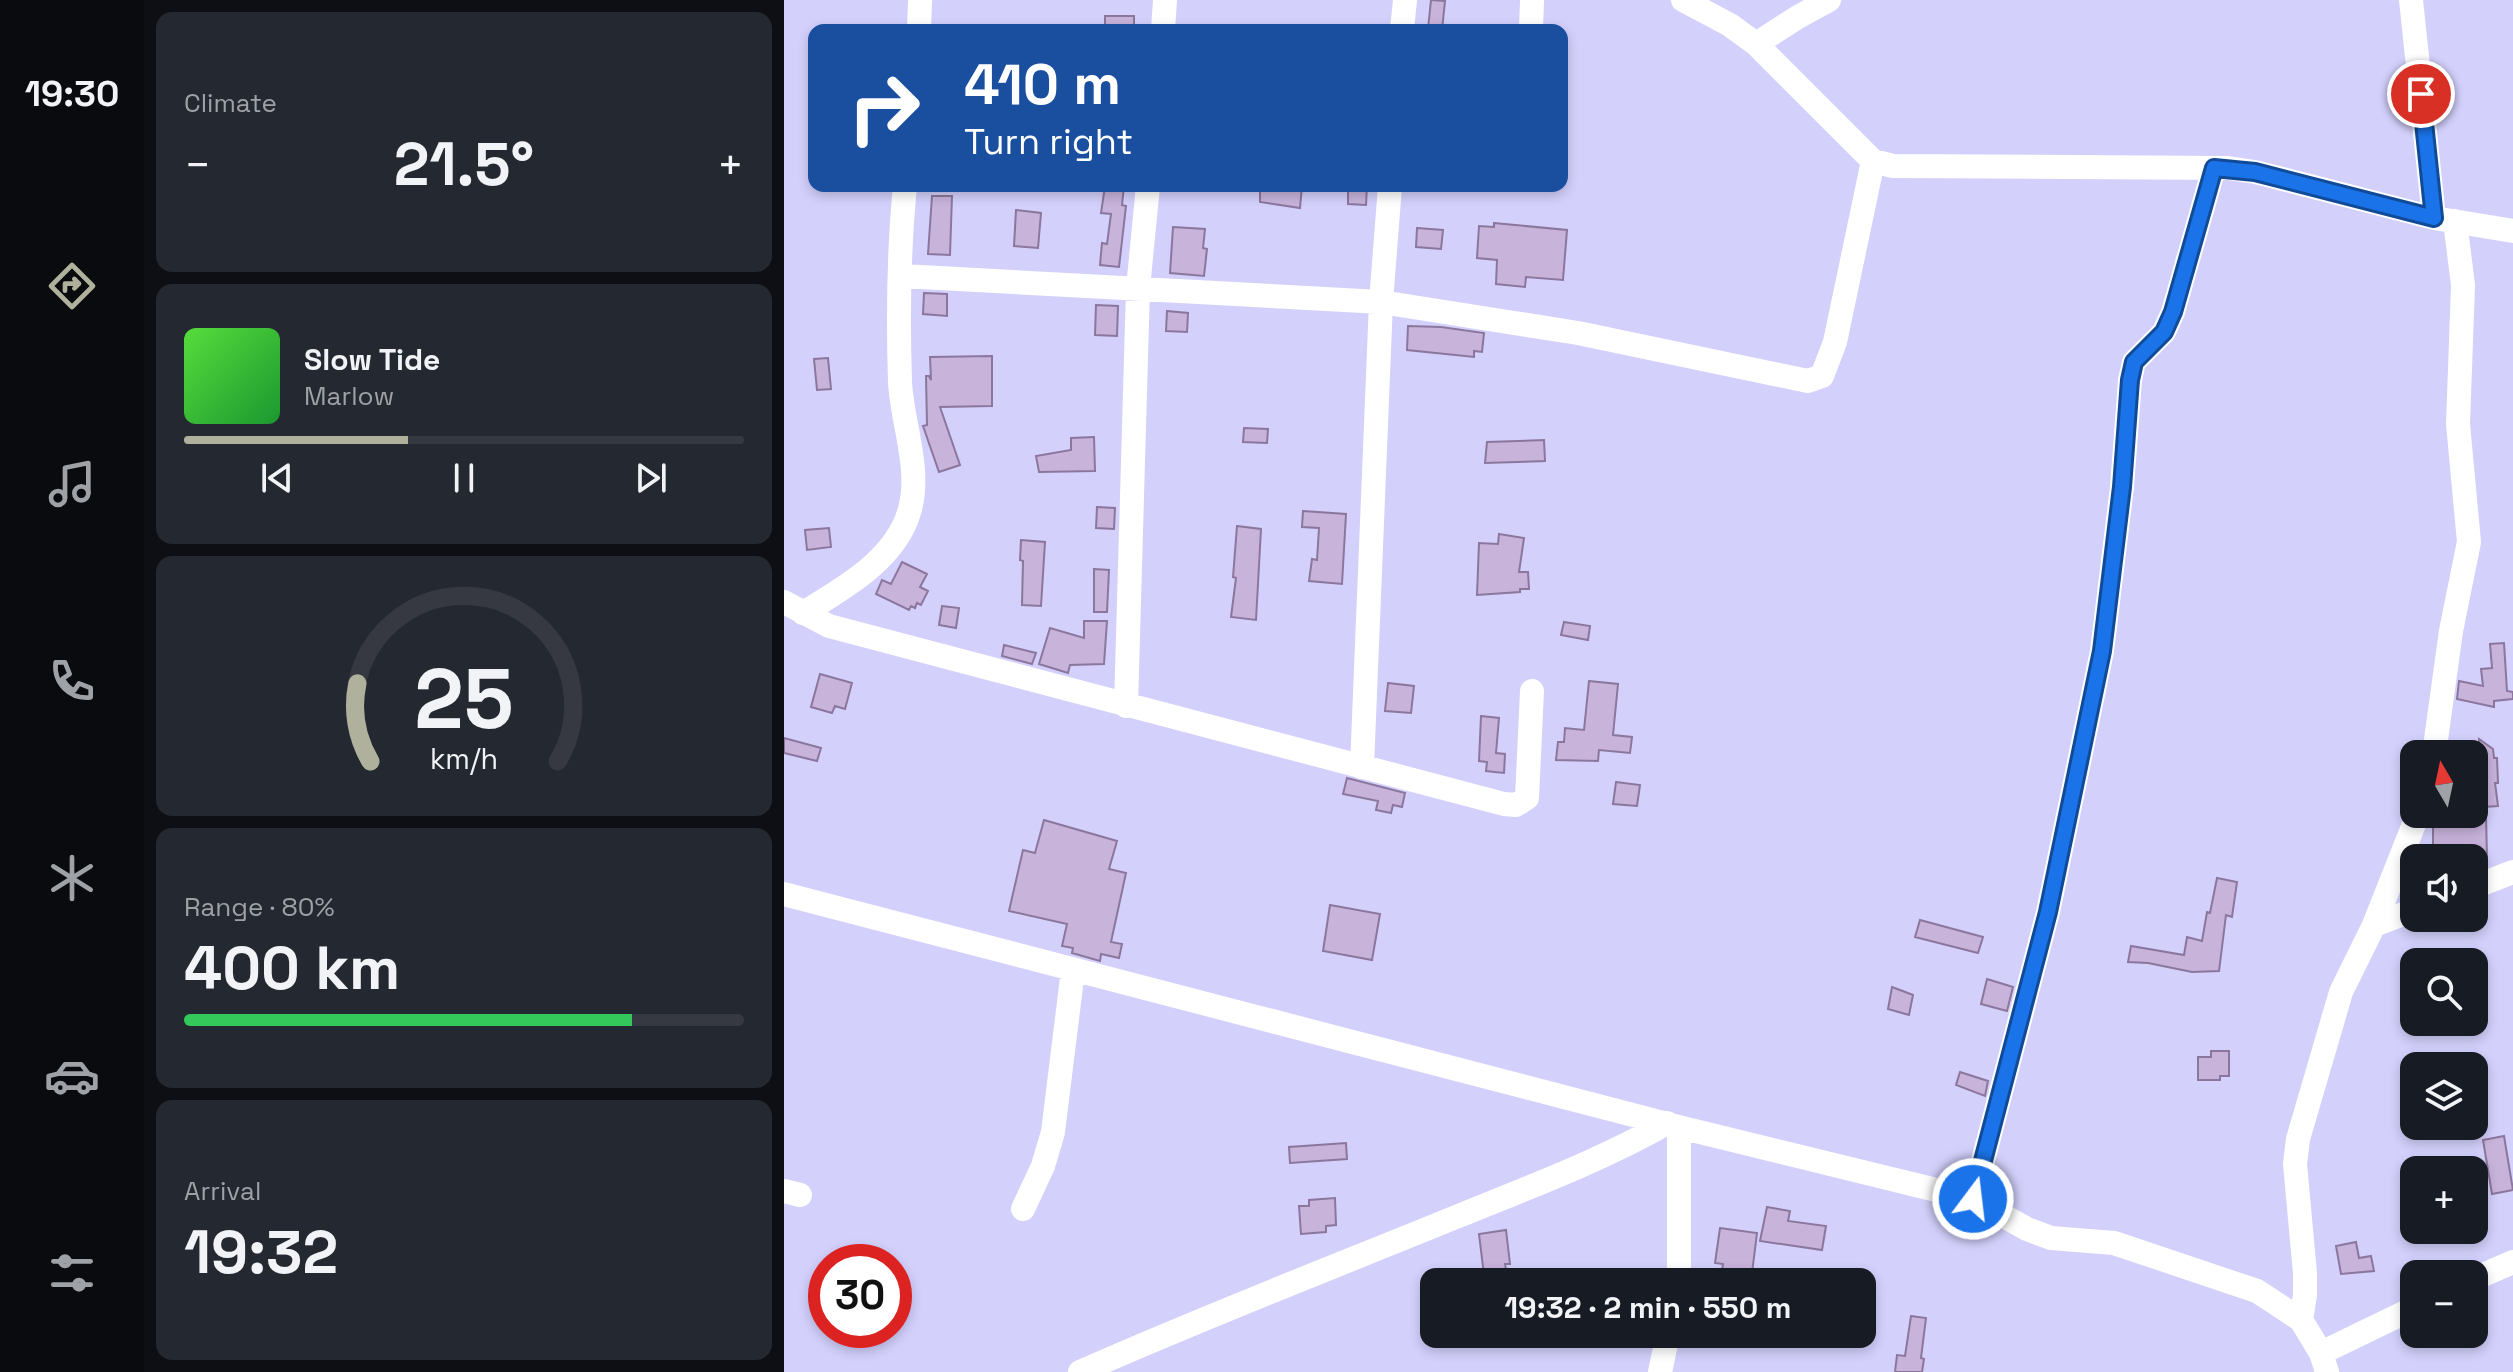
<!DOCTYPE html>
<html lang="en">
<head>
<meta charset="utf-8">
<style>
	body { margin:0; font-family:"Space Grotesk",sans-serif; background:#242831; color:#f1f3f6; height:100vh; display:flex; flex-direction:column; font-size:30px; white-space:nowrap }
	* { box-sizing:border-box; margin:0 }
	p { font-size:26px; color:#9ea1a6 }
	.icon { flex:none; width:44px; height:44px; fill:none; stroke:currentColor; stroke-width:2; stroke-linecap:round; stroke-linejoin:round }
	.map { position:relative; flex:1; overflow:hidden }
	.sheet { display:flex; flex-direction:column; gap:12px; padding:12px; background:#0d0f14; width:640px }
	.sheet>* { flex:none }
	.hud { position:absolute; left:24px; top:24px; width:760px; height:168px; border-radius:16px; box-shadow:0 4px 12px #0003; background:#1a4fa0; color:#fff; overflow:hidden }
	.needle { width:52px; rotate:351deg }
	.fabs { position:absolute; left:1616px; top:740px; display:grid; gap:16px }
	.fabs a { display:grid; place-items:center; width:88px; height:88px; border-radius:16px; background:#171b24; box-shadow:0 4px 12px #0003; font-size:40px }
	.speed { position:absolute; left:24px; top:1244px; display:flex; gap:16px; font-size:40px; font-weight:700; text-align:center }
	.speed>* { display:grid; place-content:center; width:104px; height:104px; border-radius:50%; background:#171b24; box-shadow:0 4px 12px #0003; line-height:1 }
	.speed .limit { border:12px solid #d22; background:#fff; color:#111 }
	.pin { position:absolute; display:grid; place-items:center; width:68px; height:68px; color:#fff; margin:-34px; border:4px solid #fff; border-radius:50%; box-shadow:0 2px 8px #0007 }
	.me { position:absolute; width:88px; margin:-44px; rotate:15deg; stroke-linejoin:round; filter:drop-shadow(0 0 6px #0008) }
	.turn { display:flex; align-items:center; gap:28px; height:168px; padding:0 24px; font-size:36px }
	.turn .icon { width:104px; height:104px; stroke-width:2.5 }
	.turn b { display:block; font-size:56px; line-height:68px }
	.big { font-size:60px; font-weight:600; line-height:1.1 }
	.sheet .widget { flex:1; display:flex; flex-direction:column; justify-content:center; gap:12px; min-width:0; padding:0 28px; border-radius:16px; background:#242831 }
	.sheet .dial { align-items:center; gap:0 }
	.dial svg { height:208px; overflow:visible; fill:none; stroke:#363941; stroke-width:7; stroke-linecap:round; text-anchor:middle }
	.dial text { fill:#f1f3f6; stroke:none }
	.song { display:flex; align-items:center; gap:24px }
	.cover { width:96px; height:96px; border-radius:12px; background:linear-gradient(135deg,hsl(110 70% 55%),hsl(130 70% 35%)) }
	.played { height:8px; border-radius:4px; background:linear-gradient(90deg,#b0b19c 40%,#363941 40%) }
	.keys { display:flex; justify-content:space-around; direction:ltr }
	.heat { display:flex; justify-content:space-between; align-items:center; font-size:44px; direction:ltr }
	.charge { height:12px; border-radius:6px; background:linear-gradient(90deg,#34c759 80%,#363941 0) }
	.trip { position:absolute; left:636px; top:1268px; width:456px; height:80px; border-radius:16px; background:#171b24; box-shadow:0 4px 12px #0003; font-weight:600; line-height:80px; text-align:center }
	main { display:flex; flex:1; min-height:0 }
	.tab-bar { display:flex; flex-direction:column; width:144px; justify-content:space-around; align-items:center; background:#090b0e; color:#9ea1a6 }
	.tab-bar .icon { width:56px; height:56px }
	.tab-bar .current { color:#b0b19c }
	.tab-bar b { font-size:36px; color:#f1f3f6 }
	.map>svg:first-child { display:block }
</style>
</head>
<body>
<main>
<nav class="tab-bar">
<b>19:30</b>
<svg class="icon current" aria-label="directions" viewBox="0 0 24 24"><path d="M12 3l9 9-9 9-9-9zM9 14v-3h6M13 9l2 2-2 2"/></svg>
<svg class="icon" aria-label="music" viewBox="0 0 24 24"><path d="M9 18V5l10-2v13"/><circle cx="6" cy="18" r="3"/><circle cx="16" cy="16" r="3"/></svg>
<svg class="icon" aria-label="phone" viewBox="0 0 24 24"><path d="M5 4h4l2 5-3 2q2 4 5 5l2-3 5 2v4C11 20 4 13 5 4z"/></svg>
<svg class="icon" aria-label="climate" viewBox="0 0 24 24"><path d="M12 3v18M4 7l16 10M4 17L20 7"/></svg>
<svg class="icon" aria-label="car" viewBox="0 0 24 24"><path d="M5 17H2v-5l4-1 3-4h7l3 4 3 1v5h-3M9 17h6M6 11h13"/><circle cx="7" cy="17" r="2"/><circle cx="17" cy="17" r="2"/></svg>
<svg class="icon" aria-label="filters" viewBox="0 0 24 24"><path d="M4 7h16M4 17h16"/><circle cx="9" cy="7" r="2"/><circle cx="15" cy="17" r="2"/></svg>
</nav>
<section class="sheet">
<div class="widget"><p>Climate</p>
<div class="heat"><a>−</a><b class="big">21.5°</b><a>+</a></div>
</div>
<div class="widget">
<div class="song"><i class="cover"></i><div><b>Slow Tide</b><p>Marlow</p></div></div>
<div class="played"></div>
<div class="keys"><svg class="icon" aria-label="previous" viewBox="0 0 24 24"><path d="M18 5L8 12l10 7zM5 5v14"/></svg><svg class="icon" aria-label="pause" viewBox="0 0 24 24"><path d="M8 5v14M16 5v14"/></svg><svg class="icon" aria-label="next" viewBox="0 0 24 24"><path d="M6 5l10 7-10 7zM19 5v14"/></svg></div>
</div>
<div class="widget dial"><svg viewBox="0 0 100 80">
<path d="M14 69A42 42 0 1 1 86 69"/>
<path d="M14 69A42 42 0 0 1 9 39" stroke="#b0b19c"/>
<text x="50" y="56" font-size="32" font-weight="700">25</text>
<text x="50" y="72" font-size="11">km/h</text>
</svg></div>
<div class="widget"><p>Range · 80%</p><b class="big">400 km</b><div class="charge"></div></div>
<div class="widget"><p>Arrival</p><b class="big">19:32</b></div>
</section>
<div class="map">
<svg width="1729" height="1372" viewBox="0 0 1729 1372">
	<rect width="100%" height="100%" fill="#d3d0fc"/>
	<!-- building -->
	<path fill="#c8b3db" stroke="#8b779d" stroke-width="2" d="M647,0L661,1L658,30L644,29Z
		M321,16H350V30H321Z
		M321,186H340L338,205L342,206L335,267L316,265L318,243L323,244L327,214L317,213Z
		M488,186H518L516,208L476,202V189H488Z
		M564,186H583L582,205L564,204Z
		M148,196H168L166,255L144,254Z
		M232,210L257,213L254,248L230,246Z
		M710,223L783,230L779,280L742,277L741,287L712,284L713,260L693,258L695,226L710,227Z
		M389,227L421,229L419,248L423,249L420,276L386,273Z
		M633,228L659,230L657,249L632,247Z
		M140,293L163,294V316L139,314Z
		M312,305L334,306L333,336L311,335Z
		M383,311L404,313L403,332L382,331Z
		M624,326L657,327L700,333L698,352L690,351V357L623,350Z
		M208,356V406L156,407L176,465L155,472L139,426L143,425L142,376H145L147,380L146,357Z
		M44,358L47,389L33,390L30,359Z
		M460,428L484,429L483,443L459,442Z
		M310,437L311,471L255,472L252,456L287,450V438Z
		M760,440L761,461L701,463L703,442Z
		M313,507L331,508L330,529L312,528Z
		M519,511L562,514L558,584L525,581L528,559L533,560L535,528L518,527Z
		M453,526L477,529L472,620L447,617L452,578L449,577Z
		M45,528L47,547L23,550L21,530Z
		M715,534L740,538L735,572H744L745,589H736V592L693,595L695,543L714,544Z
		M237,540L261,542L257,606L238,605L239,561L236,560Z
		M118,562L143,574L136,587L144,591L137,605L133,603L131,608L127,606L125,610L92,594L98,580L107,584Z
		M310,569L325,570L323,612H310Z
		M158,606L175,608L172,628L155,625Z
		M300,621H323L320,664L286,665L284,673L255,664L266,628L300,638Z
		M780,622L806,626L804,640L777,635Z
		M1720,643L1723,691L1729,692V699L1710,701V707L1673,699L1675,681L1699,686L1697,669L1708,668L1706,644Z
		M220,645L252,653L248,664L218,656Z
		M36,674L68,683L61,709L51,706L48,713L27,707Z
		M805,681L834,684L829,735L848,737L846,753L815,750L814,761L772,760L774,742H780L781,728L800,730Z
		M604,683L630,686L627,713L601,711Z
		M697,716L715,718L712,753L721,754L720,773L702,771L703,762L695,761Z
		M0,738L37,748L33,761L0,753Z
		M1695,739L1709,749L1710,758H1713L1714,783H1711L1714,806L1700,807Z
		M563,778L621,793L618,807L609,805L607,813L592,810L594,801L559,794Z
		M832,782L856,785L853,806L829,804Z
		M1656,815H1702L1703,858H1649V824Z
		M260,820L333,841L325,869L342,873L327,942L338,944L335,958L317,954L316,961L288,953L289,948L278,946L283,924L225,911L239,850L251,853Z
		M1433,878L1453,882L1448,917L1442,915L1435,971L1408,972L1364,963L1344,962L1347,946L1400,955L1403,937L1418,941L1423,912L1426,913Z
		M546,905L596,914L588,960L539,951Z
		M1136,920L1199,937L1194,953L1131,937Z
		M1203,979L1229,987L1223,1011L1197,1004Z
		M1108,987L1129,995L1125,1015L1104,1009Z
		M1427,1051H1445V1076H1436V1080H1414V1057H1427Z
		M1176,1072L1204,1081L1201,1096L1172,1085Z
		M1720,1136L1729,1190L1708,1194L1699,1140Z
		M562,1143L563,1159L506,1163L505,1147Z
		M551,1198L552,1225L542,1226V1232L517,1234L515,1206H525V1200Z
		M983,1207L1006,1211L1004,1221L1042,1226L1038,1250L976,1241Z
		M936,1228L973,1233L967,1281L937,1277L939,1264L931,1263Z
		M722,1230L726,1264H721L722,1269L715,1270L716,1273L700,1275L695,1234Z
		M1572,1242L1575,1258L1587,1256L1590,1271L1557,1274L1552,1246Z
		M1127,1316L1142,1318L1137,1358L1140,1359L1138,1372H1111L1113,1355L1121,1356Z"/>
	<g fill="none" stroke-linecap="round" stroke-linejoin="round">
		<!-- minor -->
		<path stroke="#fff" stroke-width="24" d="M899,0L946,25L972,44L1089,161L1109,166L1444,168L1471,172L1650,218L1729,231
			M1627,0L1650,218
			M135,30L136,0
			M379,30L381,0
			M618,30L621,0
			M747,30L748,0
			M972,44L1014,17L1045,0
			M118,276L597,302L794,333L1024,381L1038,376L1051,342L1089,161
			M0,602L45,626L720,804L732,805L743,798L748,691
			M19,613C60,588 113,559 126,509C137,468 118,423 116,382C114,320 115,247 121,186
			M342,706L354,288L364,186
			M1650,754L1667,631L1685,542L1674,424L1679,285L1671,221
			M578,767L597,302L606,186
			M1690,887L1729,872
			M0,894L895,1127L1189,1199L1243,1229L1267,1238L1330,1243L1473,1291L1517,1320L1537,1353L1543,1372
			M1590,925L1630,910
			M0,1191L16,1195
			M1189,1199L1264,912L1318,651L1338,487L1346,380L1350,362L1380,332L1389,312L1430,168
			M239,1209L259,1166L269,1132L289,970
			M1690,1279L1729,1262
			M895,1282V1127
			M1517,1320L1521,1295V1273L1511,1164L1514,1139L1557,992L1590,925L1634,814
			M1537,1353L1630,1308
			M296,1372C420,1317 547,1268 672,1217C743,1188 816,1161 883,1123
			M876,1372L884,1334"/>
	</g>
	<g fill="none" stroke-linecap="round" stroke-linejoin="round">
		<!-- route casing -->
		<g stroke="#114b97" stroke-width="20">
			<path id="route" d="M1189,1199L1264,912L1318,651L1338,487L1346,380L1350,362L1380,332L1389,312L1430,168L1471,172L1650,218L1637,94"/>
		</g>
		<!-- route -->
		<use href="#route" stroke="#1a73e8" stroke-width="14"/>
	</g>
</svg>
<div class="fabs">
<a><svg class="needle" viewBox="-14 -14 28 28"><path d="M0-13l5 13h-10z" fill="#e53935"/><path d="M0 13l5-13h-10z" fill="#9ea1a6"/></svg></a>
<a><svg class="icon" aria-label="sound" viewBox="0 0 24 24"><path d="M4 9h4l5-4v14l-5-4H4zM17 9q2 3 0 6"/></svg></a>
<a><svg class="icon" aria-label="search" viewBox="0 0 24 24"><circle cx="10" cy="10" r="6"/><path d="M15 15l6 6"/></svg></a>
<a><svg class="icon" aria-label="layers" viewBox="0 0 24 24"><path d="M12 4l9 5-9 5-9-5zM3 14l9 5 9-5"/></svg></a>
<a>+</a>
<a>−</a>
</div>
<div class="speed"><div class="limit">30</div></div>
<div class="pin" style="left:1637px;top:94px;background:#d93025"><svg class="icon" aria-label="arrive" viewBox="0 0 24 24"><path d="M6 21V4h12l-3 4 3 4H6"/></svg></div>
<svg class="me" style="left:1189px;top:1199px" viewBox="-20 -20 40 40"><circle r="17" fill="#1a73e8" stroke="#fff" stroke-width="3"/><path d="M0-11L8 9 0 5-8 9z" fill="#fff"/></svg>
<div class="trip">19:32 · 2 min · 550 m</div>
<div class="hud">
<div class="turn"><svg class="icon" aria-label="right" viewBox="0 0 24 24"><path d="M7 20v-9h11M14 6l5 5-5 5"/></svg><div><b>410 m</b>Turn right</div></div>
</div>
</div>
</main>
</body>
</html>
